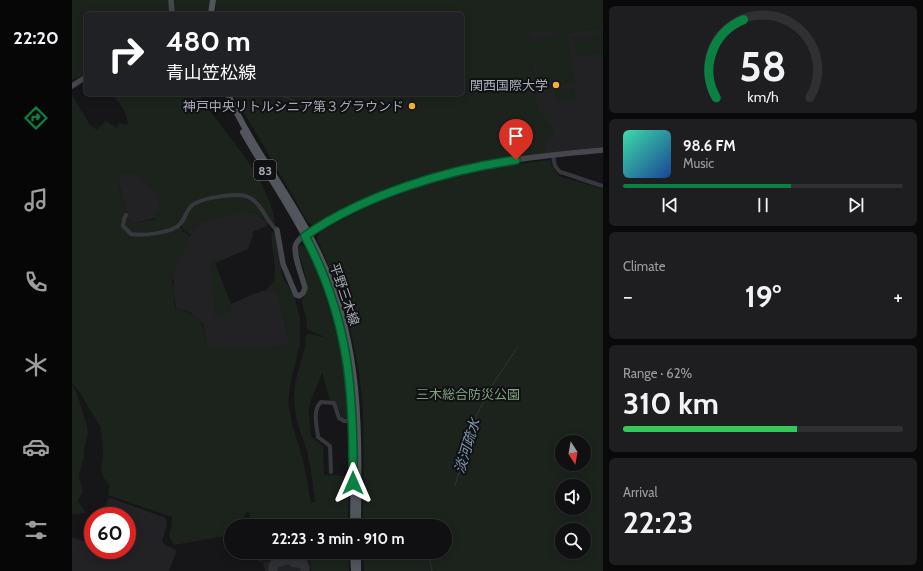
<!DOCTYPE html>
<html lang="en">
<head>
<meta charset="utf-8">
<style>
	body { margin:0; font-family:Cabin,"Noto Sans JP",sans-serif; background:#1e1e20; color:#f1f3f6; height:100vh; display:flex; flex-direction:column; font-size:15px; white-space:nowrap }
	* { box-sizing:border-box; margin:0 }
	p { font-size:13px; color:#9c9d9f }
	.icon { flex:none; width:22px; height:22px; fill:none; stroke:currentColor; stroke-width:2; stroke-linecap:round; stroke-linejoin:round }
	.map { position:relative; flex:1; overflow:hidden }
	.details { display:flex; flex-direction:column; gap:6px; padding:6px; background:#09090a; width:320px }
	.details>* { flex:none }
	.top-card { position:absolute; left:12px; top:12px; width:380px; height:84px; border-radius:6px; box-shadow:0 2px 10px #0003,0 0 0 1px #303032; background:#202124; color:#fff; overflow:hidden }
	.needle { width:26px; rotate:169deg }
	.buttons { position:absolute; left:483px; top:435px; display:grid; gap:8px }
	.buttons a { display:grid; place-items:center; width:36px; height:36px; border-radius:50%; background:#101012; box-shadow:0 2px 10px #0003,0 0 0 1px #303032; font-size:20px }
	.speed { position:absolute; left:12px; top:507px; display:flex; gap:8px; font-size:20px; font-weight:700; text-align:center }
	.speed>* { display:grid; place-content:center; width:52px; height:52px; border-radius:50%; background:#101012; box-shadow:0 2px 10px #0003,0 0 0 1px #303032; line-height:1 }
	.speed .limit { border:6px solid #d22; background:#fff; color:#111 }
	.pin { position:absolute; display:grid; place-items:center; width:34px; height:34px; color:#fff; margin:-41px -17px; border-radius:50% 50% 50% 0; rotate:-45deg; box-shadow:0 0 4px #0007 }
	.pin .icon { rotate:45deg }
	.me { position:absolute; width:44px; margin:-22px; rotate:0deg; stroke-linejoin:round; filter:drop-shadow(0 0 3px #0008) }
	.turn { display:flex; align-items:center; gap:14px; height:84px; padding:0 16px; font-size:18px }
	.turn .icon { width:52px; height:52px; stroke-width:2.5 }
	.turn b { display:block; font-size:28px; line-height:34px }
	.big { font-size:30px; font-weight:700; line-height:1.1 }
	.details .card { flex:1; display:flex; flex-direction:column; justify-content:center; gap:6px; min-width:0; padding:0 14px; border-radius:6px; background:#1e1e20 }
	.details .dial { align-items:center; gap:0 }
	.dial svg { height:104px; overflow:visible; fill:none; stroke:#303032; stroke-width:7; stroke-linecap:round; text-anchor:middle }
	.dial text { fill:#f1f3f6; stroke:none }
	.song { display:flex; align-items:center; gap:12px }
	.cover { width:48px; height:48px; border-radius:6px; background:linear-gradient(135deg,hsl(160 70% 55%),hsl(220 70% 35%)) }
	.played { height:4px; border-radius:2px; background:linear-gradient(90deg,#0b8043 60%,#303032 60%) }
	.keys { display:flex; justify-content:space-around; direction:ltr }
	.heat { display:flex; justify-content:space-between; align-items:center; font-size:22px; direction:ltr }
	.charge { height:6px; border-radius:3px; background:linear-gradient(90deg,#34c759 62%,#303032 0) }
	.trip { position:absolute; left:152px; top:519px; width:228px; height:40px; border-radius:20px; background:#101012; box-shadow:0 2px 10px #0003,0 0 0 1px #303032; font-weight:700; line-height:40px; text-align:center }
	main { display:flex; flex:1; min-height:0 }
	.tab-bar { display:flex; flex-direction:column; width:72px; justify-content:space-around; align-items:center; background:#060607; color:#9c9d9f }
	.tab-bar .icon { width:28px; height:28px }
	.tab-bar .on { color:#0b8043 }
	.tab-bar b { font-size:18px; color:#f1f3f6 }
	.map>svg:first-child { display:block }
</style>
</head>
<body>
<main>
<nav class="tab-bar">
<b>22:20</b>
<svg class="icon on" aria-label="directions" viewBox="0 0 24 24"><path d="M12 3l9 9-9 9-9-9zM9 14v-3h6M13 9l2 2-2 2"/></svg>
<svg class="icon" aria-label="music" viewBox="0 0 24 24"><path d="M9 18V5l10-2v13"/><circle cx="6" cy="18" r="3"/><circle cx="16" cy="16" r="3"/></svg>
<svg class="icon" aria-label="phone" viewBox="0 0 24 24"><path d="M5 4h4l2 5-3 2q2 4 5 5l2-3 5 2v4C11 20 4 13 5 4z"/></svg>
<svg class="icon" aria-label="climate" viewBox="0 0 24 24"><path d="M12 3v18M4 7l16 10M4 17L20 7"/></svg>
<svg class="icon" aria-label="car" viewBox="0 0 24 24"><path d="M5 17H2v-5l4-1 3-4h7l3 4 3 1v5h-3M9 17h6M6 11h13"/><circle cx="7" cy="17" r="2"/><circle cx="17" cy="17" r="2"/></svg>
<svg class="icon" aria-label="filters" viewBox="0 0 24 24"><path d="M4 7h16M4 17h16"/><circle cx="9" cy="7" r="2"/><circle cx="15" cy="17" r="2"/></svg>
</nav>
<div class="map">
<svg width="531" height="571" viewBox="0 0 531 571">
	<rect width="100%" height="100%" fill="#161618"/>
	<!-- built -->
	<path fill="#222225" d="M531,28V147L475,154L429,103L460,31L469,30L488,34Z
		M59,172L74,181L86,196L89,211L83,218L60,224L55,217L45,174Z
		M174,211L184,213L194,222L195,226L180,232L181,235L176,249L148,261L142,259L138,260L157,312L159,304L184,293L199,290L206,292L217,344L192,349H136L131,324L118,312L104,308L101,290L102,281L100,277L115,240L130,221Z
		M39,498L94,518L95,525L90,541L93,545L103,549L104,552L97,571H0V537L20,544L21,542V550H55V516H30L36,499Z
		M220,557L223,560L236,557L238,571H193L191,562Z"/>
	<!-- green -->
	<path fill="#1c231d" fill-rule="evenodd" d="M0,0H140L137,14H14V76L13,74L0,80Z
		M144,0H531V28L489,34H496L503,84L467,89L460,40L465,108L483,131L473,144L475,154L437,159L307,195L243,226L236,222L161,94H390V14H144ZM469,30L488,34L460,38V31Z
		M531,33V53L504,56L501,37Z
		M502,88L504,98L483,100L482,91Z
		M39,94H128L133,105C157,137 200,184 203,225L173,194L126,201L105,226L96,230L61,234L54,229L52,223L55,217L60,224L83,219L85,212L89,211C85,190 78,183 59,172L45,175L54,214L51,228L58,235L98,232L108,226L110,231L118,236L100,277L103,308C131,315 131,324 136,349H192L217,344L206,292L199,290L184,293L193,290L202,282L203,268L199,234L201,232L203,234L210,275L223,299L228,319V344L219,380L216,402L220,424L231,460L239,503L243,502C241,485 239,468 235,451C229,433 222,418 222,398C221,376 234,357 234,335L238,334L255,338L235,329L234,316L229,300C243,290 229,264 226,250L228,245L233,247C259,301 274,359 276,419L270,418L265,405L258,400L250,372C247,384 239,395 237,408C236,416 239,428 239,436L251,446L252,475L276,476V526H180L177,512L176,511L170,519L168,526H159V535L102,545L97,536L100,524V517L36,495L38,486L32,478L29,470L31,454L29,428L7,391L0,383V95L18,125L25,130L34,121L45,128L47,123L56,125C55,112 48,102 39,94Z
		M479,160L480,167L487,176L531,189V571H292L291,552H373V526H291C291,484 293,441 290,398C285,343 269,289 245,239L247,233C266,222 286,211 307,202C362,178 419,166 479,160ZM490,442H512V464H490ZM490,486H512V508H490ZM490,530H512V552H490Z
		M158,196C181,197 183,205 196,221L195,226C194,219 185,213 178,211L130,221L119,235L111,230L109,225C123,199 132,202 158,196Z
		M142,259L148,261L143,263L159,304L157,312L143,317L138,260Z
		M0,384L5,394L15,426L16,433L12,449V457L7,474V479L11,491L6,501L14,513L0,514Z
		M186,552H200L193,553L194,556L201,555V552H215L213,557L187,562Z
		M234,552H276L277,571H239L237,556L222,557L224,553L233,556Z"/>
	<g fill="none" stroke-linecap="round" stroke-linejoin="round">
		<!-- stream -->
		<path stroke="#2c353c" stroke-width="1" d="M207,95L234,105L239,94
			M383,485L399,437L402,420L422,382L446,347
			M356,552L360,571"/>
		<!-- taxiway -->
		<path stroke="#303135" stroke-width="10" d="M218,557L221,562L230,563L233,568
			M201,568L203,563L217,559"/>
		<!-- street -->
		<path stroke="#37383d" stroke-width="4" d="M481,156L483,166L488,172C503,176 516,182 531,186
			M54,215L52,219L51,226L59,234C70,236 101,233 108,224C114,218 114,209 122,204C132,198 168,191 178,198C191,205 194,222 205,230
			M259,472L258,446L246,437C245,426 240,410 249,402L262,403L267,418L272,421H281"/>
		<!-- secondary -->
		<path stroke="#45474d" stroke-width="5.5" d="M99,0L100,14
			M0,86L14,77
			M205,230L211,264L224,295L227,296L231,293L233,288C231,278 220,253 224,244C231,231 253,224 265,218C312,193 361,175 413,165C452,157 492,154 531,150"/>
		<!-- primary -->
		<path stroke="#53555c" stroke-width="6" d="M139,14L141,0
			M156,94C178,145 214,189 239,238C290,334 287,421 286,526
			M171,132C196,176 226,218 247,264C285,351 282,434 281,526
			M281,552L282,571
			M286,552V571"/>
	</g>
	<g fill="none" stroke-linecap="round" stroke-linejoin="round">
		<!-- route casing -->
		<g stroke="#07532c" stroke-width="10">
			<path id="route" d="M281,483C282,392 277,319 233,236C292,195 374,170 444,160"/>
		</g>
		<!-- route -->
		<use href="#route" stroke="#0b8043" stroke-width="7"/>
	</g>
	<!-- markers -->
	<g fill="#f2b134" stroke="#111113" stroke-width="1.5">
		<circle cx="484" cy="85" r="4"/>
		<circle cx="340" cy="106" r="4"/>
	</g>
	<g text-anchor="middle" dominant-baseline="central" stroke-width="4" stroke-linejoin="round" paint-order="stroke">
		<!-- shield labels -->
		<rect fill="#111113" stroke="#7b7e86" stroke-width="1" x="182" y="160" width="22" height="20" rx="3"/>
		<g font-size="12" font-weight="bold" fill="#a8adb8">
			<text x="193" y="170">83</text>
		</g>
		<!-- poi labels -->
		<g font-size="13" fill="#a8adb8" stroke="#111113" text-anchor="end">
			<text x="476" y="85">関西国際大学</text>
			<text x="332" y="106">神戸中央リトルシニア第３グラウンド</text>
		</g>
		<!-- street labels -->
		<g font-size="13" fill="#a8adb8" stroke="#111113">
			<text transform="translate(273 294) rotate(71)">平野三木線</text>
		</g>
		<!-- park labels -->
		<g font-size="13" fill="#7fa381" stroke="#111113">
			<text x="396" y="394">三木総合防災公園</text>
		</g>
		<!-- water labels -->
		<g font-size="14" font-style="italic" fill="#7f9bb3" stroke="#111113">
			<text transform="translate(395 446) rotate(-73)">淡河疏水</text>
		</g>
	</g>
</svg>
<div class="buttons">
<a><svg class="needle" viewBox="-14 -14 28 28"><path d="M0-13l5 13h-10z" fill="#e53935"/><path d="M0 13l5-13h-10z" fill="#9c9d9f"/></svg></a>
<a><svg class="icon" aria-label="sound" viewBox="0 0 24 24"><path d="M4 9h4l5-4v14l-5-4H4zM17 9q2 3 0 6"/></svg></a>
<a><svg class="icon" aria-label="search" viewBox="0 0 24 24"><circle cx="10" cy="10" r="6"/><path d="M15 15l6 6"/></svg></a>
</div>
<div class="speed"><div class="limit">60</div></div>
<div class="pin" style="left:444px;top:160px;background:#d93025"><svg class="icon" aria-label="arrive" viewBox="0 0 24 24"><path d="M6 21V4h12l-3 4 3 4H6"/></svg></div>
<svg class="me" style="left:281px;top:483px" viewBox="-20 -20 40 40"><path d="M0-17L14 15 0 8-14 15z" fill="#0b8043" stroke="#fff" stroke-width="4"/></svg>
<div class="trip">22:23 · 3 min · 910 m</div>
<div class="top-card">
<div class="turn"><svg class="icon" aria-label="right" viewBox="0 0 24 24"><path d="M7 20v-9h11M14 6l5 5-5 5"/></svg><div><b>480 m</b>青山笠松線</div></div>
</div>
</div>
<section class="details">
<div class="card dial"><svg viewBox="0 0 100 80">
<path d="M14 69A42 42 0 1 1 86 69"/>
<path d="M14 69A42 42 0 0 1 35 9" stroke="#0b8043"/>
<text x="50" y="56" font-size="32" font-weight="700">58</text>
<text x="50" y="72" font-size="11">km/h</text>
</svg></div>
<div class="card">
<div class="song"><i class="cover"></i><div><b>98.6 FM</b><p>Music</p></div></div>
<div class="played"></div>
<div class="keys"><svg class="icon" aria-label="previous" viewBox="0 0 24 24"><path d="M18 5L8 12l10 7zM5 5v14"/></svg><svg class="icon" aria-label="pause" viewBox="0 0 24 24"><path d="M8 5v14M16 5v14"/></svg><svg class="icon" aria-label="next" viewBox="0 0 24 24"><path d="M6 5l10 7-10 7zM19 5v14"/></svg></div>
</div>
<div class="card"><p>Climate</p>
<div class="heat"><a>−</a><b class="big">19°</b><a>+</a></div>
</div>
<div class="card"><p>Range · 62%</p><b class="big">310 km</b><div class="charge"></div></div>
<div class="card"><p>Arrival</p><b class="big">22:23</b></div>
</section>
</main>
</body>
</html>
